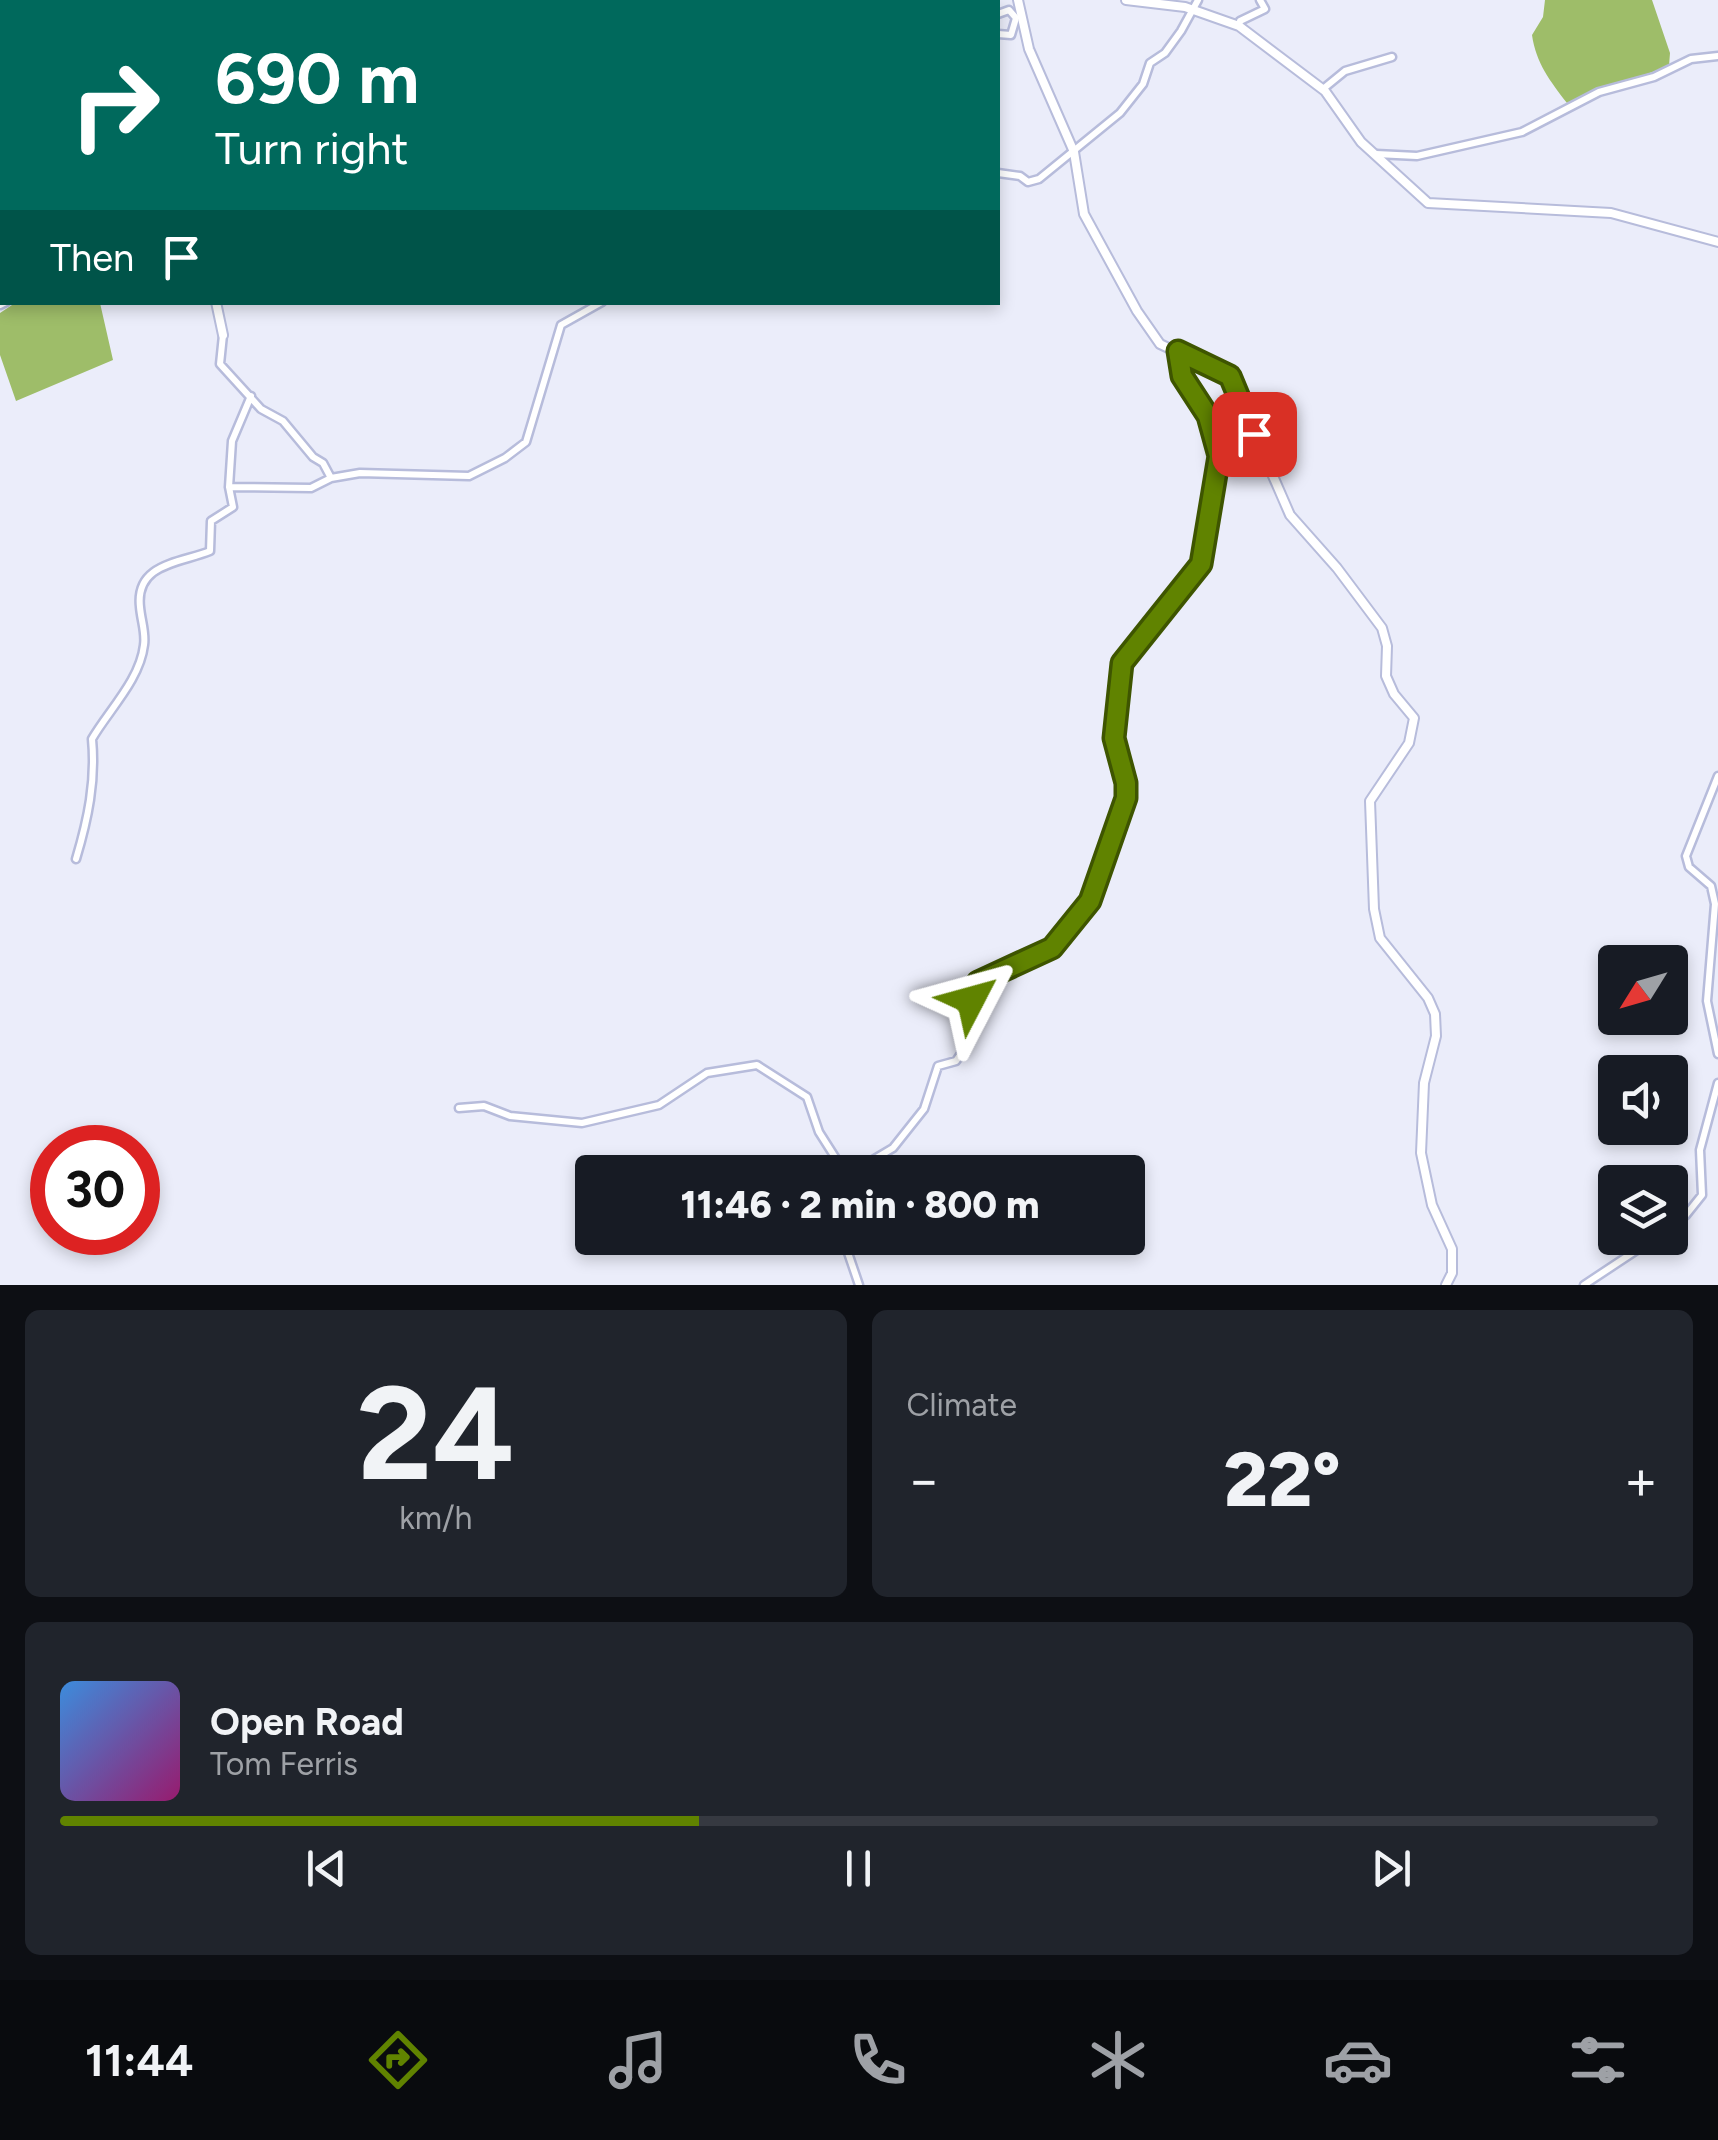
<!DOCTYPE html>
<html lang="en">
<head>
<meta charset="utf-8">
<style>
	body { margin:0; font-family:Figtree,sans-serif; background:#20242c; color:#f1f3f6; height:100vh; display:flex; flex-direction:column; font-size:38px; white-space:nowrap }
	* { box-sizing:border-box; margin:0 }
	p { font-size:32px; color:#9ea1a6 }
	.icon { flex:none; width:55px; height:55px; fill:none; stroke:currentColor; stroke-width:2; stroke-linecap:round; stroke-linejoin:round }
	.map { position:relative; height:1285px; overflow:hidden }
	.sheet { display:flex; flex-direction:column; gap:25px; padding:25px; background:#0d0f14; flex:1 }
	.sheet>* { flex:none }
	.banner { position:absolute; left:0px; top:0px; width:1000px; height:305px; box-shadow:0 5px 15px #0003; background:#00695c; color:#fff; overflow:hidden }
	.needle { width:65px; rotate:233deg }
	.fabs { position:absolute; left:1598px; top:945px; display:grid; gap:20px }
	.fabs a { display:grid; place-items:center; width:90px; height:90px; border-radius:10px; background:#171b24; box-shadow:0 5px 15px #0003; font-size:50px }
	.speed { position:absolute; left:30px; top:1125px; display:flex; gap:20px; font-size:50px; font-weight:700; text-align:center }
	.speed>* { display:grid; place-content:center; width:130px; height:130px; border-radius:50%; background:#171b24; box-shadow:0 5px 15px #0003; line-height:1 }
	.speed .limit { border:15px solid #d22; background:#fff; color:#111 }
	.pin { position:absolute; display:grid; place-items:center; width:85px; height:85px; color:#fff; margin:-42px; border-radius:20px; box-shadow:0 5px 15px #0006 }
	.me { position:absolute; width:110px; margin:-55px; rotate:51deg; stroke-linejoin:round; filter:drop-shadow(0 0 8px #0008) }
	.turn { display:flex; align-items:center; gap:35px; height:210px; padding:0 50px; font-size:45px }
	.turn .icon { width:130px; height:130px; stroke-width:2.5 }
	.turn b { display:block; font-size:70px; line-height:85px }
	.then { display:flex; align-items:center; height:95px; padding:0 50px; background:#0003; gap:20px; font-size:38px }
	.big { font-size:75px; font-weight:800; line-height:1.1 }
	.sheet .widget { flex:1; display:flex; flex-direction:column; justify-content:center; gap:15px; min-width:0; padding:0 35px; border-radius:15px; background:#20242c }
	.sheet .dial { align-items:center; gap:0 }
	.dial b { font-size:130px; line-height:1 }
	.song { display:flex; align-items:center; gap:30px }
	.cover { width:120px; height:120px; border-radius:15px; background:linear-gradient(135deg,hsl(210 70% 55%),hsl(320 70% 35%)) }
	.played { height:10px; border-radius:5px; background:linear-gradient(90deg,#608300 40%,#363941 40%) }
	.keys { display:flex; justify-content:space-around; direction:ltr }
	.heat { display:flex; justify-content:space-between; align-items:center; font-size:55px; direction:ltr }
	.sheet .tiles { flex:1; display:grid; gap:25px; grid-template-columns:1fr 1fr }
	.widget:last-child { grid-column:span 2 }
	.trip { position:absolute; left:575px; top:1155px; width:570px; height:100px; border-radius:10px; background:#171b24; box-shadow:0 5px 15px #0003; font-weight:800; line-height:100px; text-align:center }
	.tab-bar { display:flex; height:160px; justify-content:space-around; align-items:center; background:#090b0e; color:#9ea1a6 }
	.tab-bar .icon { width:70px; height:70px }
	.tab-bar .current { color:#608300 }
	.tab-bar b { font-size:45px; color:#f1f3f6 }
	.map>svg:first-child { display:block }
</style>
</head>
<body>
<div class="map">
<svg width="1718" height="1285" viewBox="0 0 1718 1285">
	<rect width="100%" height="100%" fill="#ebedfa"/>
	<!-- forest -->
	<path fill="#9ebd69" d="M1545,0H1652L1670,53L1669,66L1567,103C1550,81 1536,63 1532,35L1543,17Z
		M15,303H100L113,360L16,401L0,355V313Z"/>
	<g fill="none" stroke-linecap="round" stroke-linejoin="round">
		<!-- minor casing -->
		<g stroke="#b7bcdb" stroke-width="11">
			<path id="minor" d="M402,0L408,2
				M505,0L506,2
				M474,2L478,0
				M634,2L637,0
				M998,14L1009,10L1016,18
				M1239,26L1240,21L1265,9L1260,0
				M998,34L1011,35L1016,18
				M1323,89L1345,71L1392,57
				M1376,154L1417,156L1522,132L1599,92L1654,77L1691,59L1718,56
				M998,173L1020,176L1028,182L1039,179L1120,113L1143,84L1150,63L1165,53L1181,31L1198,0
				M0,201L2,199
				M0,305L6,302
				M223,335L220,364L261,409L283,421L313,457L323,463L331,478L360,473L469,476L505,458L526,442L561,325L602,302
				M229,487L232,441L251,396
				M1718,776L1686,856L1689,867L1711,886L1715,904L1707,1001L1718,1054
				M76,859C88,819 96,781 92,739C108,711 140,680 144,645C146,633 141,620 140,607C135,563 181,563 210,551L211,521L233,507L229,487L311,488L331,478
				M459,1108L484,1106L510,1116L582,1123L659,1105L707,1073L757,1065L807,1097L819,1132L840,1165L833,1172
				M840,1165L866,1164L893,1148L924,1109L938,1066L956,1061L973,1036L976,1025L971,1000L978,982L1015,968L1057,943L1090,901L1112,845L1126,797L1125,777L1115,748L1123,663L1201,564L1219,465L1208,416L1183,376L1178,353
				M1670,1227L1686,1215L1702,1195L1700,1150L1718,1083
				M843,1238L859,1285
				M1584,1285L1655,1238"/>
		</g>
		<!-- tertiary casing -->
		<g stroke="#b7bcdb" stroke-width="12">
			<path id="tertiary" d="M1018,0L1029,49L1074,152L1084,214L1137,311L1160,344L1230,377L1290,515L1337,568L1382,628L1387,646L1386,676L1394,694L1414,718L1409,743L1370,801L1374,909L1380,938L1428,998L1435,1014L1436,1036L1424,1083L1421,1153L1432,1205L1452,1249V1273L1446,1285
				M1126,0L1185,7L1239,26L1325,91L1361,142L1428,203L1611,213L1718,242
				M164,2L166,0
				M944,2L945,0
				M216,302L223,335"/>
		</g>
		<!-- minor -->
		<use href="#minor" stroke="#fff" stroke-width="6"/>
		<!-- tertiary -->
		<use href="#tertiary" stroke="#fff" stroke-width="8"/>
	</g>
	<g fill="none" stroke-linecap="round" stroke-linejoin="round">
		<!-- route casing -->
		<g stroke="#3e5500" stroke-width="25">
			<path id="route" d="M971,1000L978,982L1052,948L1090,901L1126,798V783L1114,738L1122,663L1201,564L1219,456L1208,416L1182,376L1178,351L1230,376L1254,434"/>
		</g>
		<!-- route -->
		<use href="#route" stroke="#608300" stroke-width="18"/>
	</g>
</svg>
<div class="fabs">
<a><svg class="needle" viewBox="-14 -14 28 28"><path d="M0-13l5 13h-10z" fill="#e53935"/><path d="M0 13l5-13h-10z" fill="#9ea1a6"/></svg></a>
<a><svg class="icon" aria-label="sound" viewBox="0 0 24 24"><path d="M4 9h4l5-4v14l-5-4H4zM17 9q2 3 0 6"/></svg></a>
<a><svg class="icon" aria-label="layers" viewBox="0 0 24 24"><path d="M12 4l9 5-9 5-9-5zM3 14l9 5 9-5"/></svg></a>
</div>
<div class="speed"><div class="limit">30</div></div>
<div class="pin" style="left:1254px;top:434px;background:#d93025"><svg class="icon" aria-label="arrive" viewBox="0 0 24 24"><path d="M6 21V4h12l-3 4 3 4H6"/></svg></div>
<svg class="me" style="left:971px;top:1000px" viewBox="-20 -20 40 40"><path d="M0-17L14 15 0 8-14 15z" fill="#608300" stroke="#fff" stroke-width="4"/></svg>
<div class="trip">11:46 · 2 min · 800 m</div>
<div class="banner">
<div class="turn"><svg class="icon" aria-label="right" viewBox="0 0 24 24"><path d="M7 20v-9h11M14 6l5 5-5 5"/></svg><div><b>690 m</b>Turn right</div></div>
<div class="then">Then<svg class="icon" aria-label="arrive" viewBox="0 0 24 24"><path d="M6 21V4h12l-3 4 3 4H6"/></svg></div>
</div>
</div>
<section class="sheet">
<div class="tiles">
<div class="widget dial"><b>24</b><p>km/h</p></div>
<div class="widget"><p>Climate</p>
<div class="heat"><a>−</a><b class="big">22°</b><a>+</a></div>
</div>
<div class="widget">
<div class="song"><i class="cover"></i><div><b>Open Road</b><p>Tom Ferris</p></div></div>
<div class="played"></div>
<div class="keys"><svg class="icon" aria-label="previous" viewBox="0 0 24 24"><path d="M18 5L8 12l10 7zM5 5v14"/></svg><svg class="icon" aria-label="pause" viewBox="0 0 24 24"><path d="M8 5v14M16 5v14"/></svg><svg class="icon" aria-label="next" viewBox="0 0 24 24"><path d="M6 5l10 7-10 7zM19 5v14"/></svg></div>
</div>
</div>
</section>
<nav class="tab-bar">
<b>11:44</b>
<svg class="icon current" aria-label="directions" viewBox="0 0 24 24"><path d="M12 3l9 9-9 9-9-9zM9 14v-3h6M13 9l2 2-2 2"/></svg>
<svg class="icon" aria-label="music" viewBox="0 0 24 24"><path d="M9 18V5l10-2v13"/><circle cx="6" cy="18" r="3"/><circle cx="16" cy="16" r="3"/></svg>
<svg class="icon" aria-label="phone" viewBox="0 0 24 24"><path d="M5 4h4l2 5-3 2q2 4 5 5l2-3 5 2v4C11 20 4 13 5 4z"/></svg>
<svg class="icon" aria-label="climate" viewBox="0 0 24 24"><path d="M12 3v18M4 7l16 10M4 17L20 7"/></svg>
<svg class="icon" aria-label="car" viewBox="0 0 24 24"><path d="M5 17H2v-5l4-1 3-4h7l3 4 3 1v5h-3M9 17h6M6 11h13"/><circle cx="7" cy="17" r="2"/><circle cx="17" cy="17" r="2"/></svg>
<svg class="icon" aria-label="filters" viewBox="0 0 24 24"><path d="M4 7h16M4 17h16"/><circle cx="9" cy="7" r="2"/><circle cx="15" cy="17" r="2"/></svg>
</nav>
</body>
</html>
